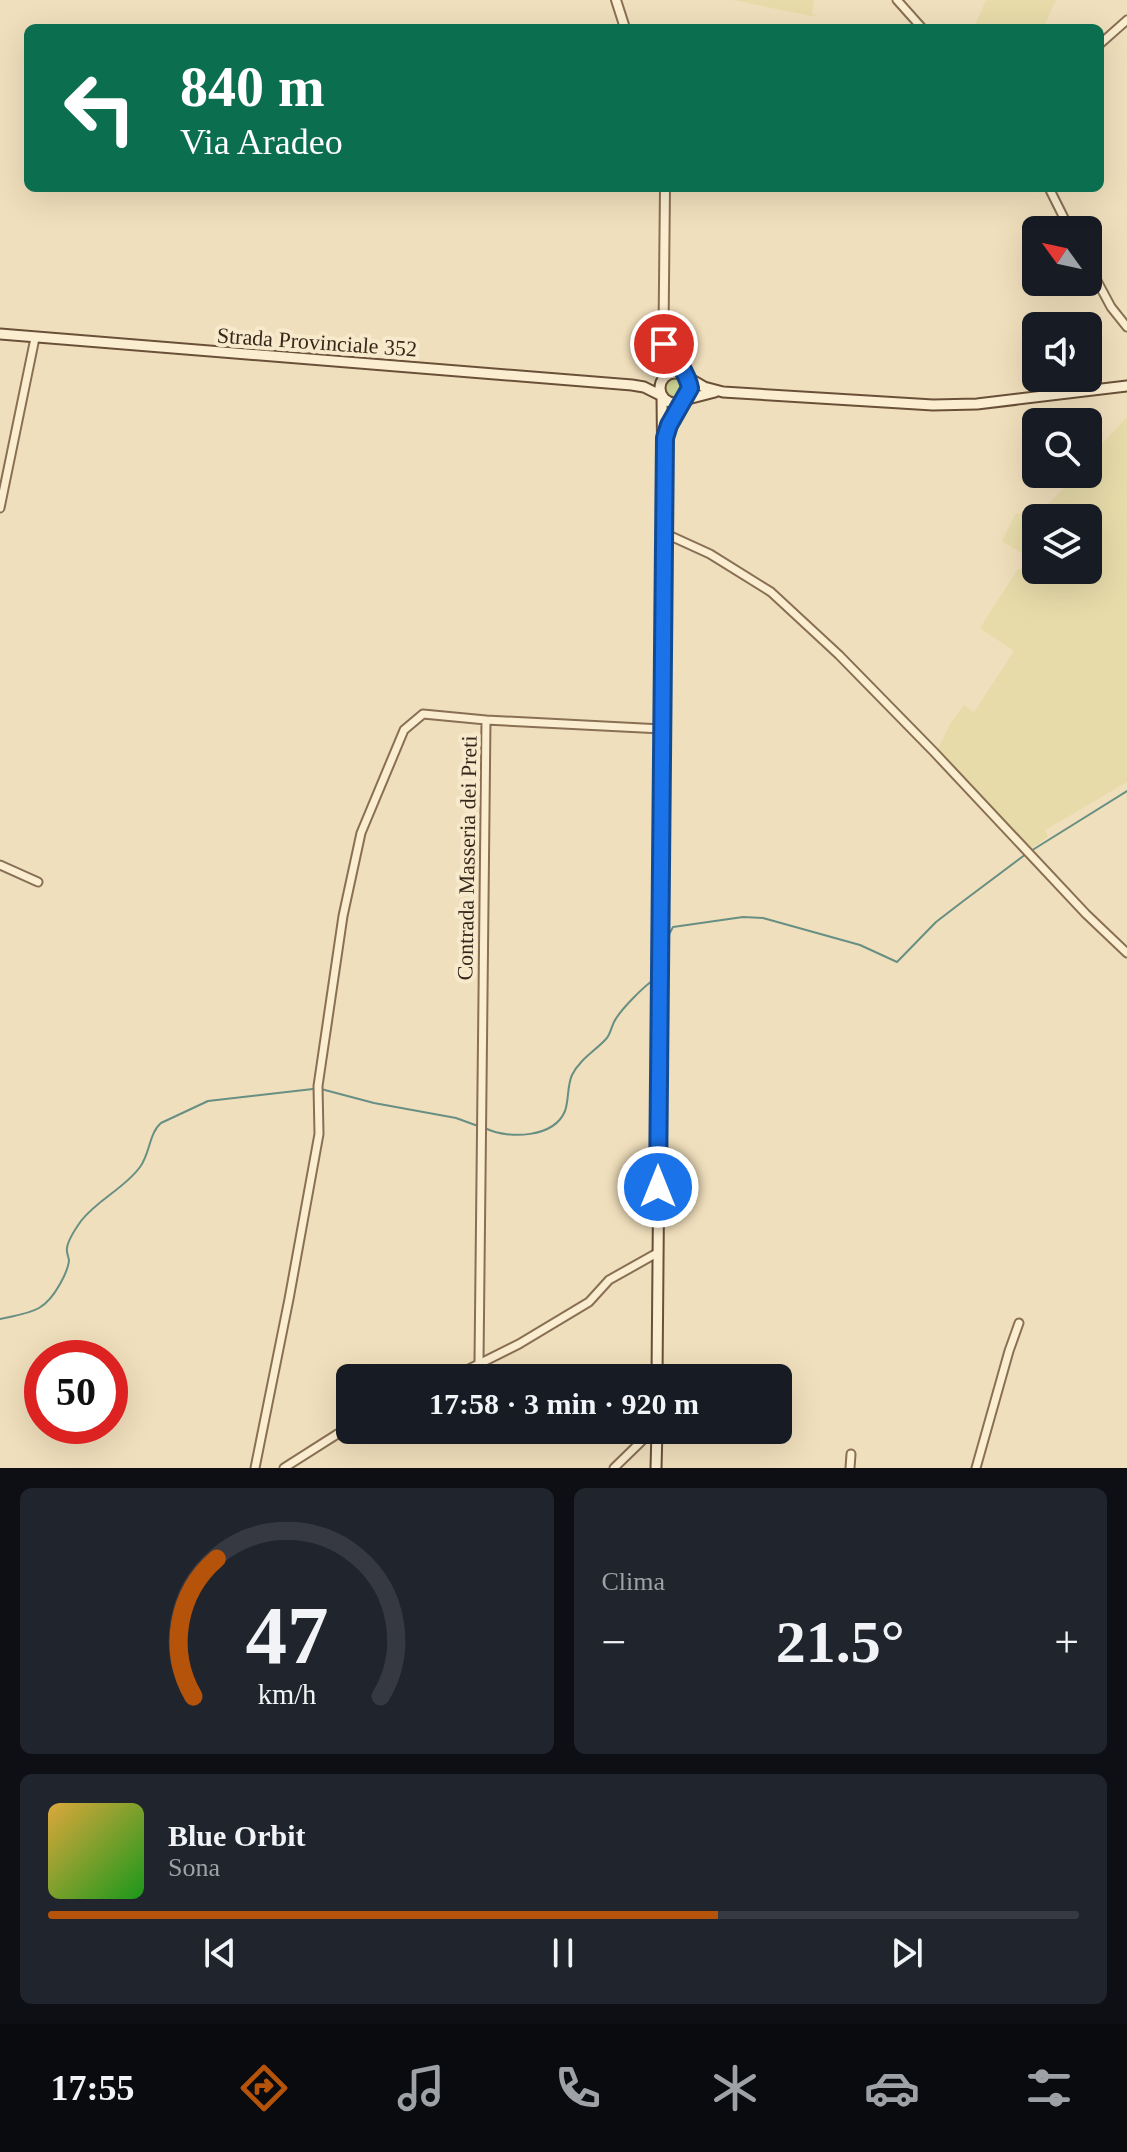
<!DOCTYPE html>
<html lang="it">
<head>
<meta charset="utf-8">
<style>
	body { margin:0; font-family:"Times New Roman",serif; background:#20242c; color:#f1f3f6; height:100vh; display:flex; flex-direction:column; font-size:30px; white-space:nowrap }
	* { box-sizing:border-box; margin:0 }
	p { font-size:26px; color:#9ea1a6 }
	.icon { flex:none; width:44px; height:44px; fill:none; stroke:currentColor; stroke-width:2; stroke-linecap:round; stroke-linejoin:round }
	.map { position:relative; height:1468px; overflow:hidden }
	.panel { display:flex; flex-direction:column; gap:20px; padding:20px; background:#0d0f14; flex:1 }
	.panel>* { flex:none }
	.banner { position:absolute; left:24px; top:24px; width:1080px; height:168px; border-radius:12px; box-shadow:0 8px 32px #0002; background:#0b6e4f; color:#fff; overflow:hidden }
	.needle { width:52px; rotate:303deg }
	.controls { position:absolute; left:1022px; top:216px; display:grid; gap:16px }
	.controls a { display:grid; place-items:center; width:80px; height:80px; border-radius:12px; background:#171b24; box-shadow:0 8px 32px #0002; font-size:40px }
	.speed { position:absolute; left:24px; top:1340px; display:flex; gap:16px; font-size:40px; font-weight:700; text-align:center }
	.speed>* { display:grid; place-content:center; width:104px; height:104px; border-radius:50%; background:#171b24; box-shadow:0 8px 32px #0002; line-height:1 }
	.speed .limit { border:12px solid #d22; background:#fff; color:#111 }
	.pin { position:absolute; display:grid; place-items:center; width:68px; height:68px; color:#fff; margin:-34px; border:4px solid #fff; border-radius:50%; box-shadow:0 2px 8px #0007 }
	.me { position:absolute; width:88px; margin:-44px; rotate:0deg; stroke-linejoin:round; filter:drop-shadow(0 0 6px #0008) }
	.turn { display:flex; align-items:center; gap:28px; height:168px; padding:0 24px; font-size:36px }
	.turn .icon { width:104px; height:104px; stroke-width:2.5 }
	.turn b { display:block; font-size:56px; line-height:68px }
	.big { font-size:60px; font-weight:800; line-height:1.1 }
	.panel .widget { flex:1; display:flex; flex-direction:column; justify-content:center; gap:12px; min-width:0; padding:0 28px; border-radius:12px; background:#20242c }
	.panel .dial { align-items:center; gap:0 }
	.dial svg { height:208px; overflow:visible; fill:none; stroke:#363941; stroke-width:7; stroke-linecap:round; text-anchor:middle }
	.dial text { fill:#f1f3f6; stroke:none }
	.song { display:flex; align-items:center; gap:24px }
	.cover { width:96px; height:96px; border-radius:12px; background:linear-gradient(135deg,hsl(40 70% 55%),hsl(120 70% 35%)) }
	.played { height:8px; border-radius:4px; background:linear-gradient(90deg,#b45309 65%,#363941 65%) }
	.keys { display:flex; justify-content:space-around; direction:ltr }
	.heat { display:flex; justify-content:space-between; align-items:center; font-size:44px; direction:ltr }
	.panel .tiles { flex:1; display:grid; gap:20px; grid-template-columns:1fr 1fr }
	.widget:last-child { grid-column:span 2 }
	.trip { position:absolute; left:336px; top:1364px; width:456px; height:80px; border-radius:12px; background:#171b24; box-shadow:0 8px 32px #0002; font-weight:800; line-height:80px; text-align:center }
	.dock { display:flex; height:128px; justify-content:space-around; align-items:center; background:#090b0e; color:#9ea1a6 }
	.dock .icon { width:56px; height:56px }
	.dock .active { color:#b45309 }
	.dock b { font-size:36px; color:#f1f3f6 }
	.map>svg:first-child { display:block }
</style>
</head>
<body>
<div class="map">
<svg width="1127" height="1468" viewBox="0 0 1127 1468">
	<rect width="100%" height="100%" fill="#f0dfbc"/>
	<!-- farmland -->
	<path fill="#e7dba9" d="M733,0H814L812,14L819,15L811,16Z
		M986,0H1056L1043,28H974Z
		M1127,417V782L1045,830L1048,837L1030,849L938,749L950,724L964,705L974,712L1014,651L980,628L1018,569L1021,568L1034,577L1039,570H1088V518H1036V562L1002,541L1016,513L1036,517L1077,474H1088V459Z"/>
	<!-- green -->
	<path fill="#c9cf8f" d="M663 388a12 12 0 1 1 24 0a12 12 0 1 1-24 0Z"/>
	<g fill="none" stroke-linecap="round" stroke-linejoin="round">
		<!-- stream -->
		<path stroke="#678f84" stroke-width="2" d="M666,974L667,938L673,927L743,917L763,918L860,945L897,962L936,922L962,902L1026,854L1127,791
			M321,1089L374,1103L456,1118L478,1126
			M487,1129C509,1139 554,1138 565,1111C569,1100 567,1086 572,1075C580,1059 595,1051 606,1039C610,1035 611,1028 614,1022C620,1010 644,986 656,978
			M0,1319C31,1312 44,1313 60,1284C64,1277 68,1269 69,1261C69,1257 66,1253 67,1248C68,1240 76,1228 81,1221C98,1199 124,1189 140,1167C150,1154 149,1133 161,1123L208,1101L313,1089"/>
		<!-- minor casing -->
		<g stroke="#896f54" stroke-width="11">
			<path id="minor" d="M897,0L922,28
				M1100,44L1127,20
				M1049,188L1070,230
				M1088,264L1111,307L1127,327
				M0,508L35,338
				M664,533L710,554L771,592L839,655L934,752L1086,914L1127,953
				M486,720L662,729
				M0,865L38,882
				M451,1378L519,1344L589,1302L609,1280L657,1253
				M255,1468L289,1299L319,1134L318,1086L343,916L361,833L404,730L423,714L486,720L479,1362
				M284,1468L350,1426
				M614,1468L653,1430
				M850,1468L851,1454
				M976,1468L1009,1351L1019,1323"/>
		</g>
		<!-- tertiary casing -->
		<g stroke="#896f54" stroke-width="12">
			<path id="tertiary" d="M616,0L625,28
				M667,342L685,376
				M663,378L665,188"/>
		</g>
		<!-- secondary casing -->
		<g stroke="#6a5038" stroke-width="13">
			<path id="secondary" d="M0,334L632,385L644,387L662,396L664,575L657,1378
				M660 388a15 15 0 1 1 30 0a15 15 0 1 1-30 0Z
				M685,376L704,387L723,392L933,405L977,404L1127,386
				M666,432L684,400L715,392
				M656,1468L657,1430"/>
		</g>
		<!-- minor -->
		<use href="#minor" stroke="#fbedcf" stroke-width="7"/>
		<!-- tertiary -->
		<use href="#tertiary" stroke="#fbedcf" stroke-width="8"/>
		<!-- secondary -->
		<use href="#secondary" stroke="#fbedcf" stroke-width="9"/>
	</g>
	<g fill="none" stroke-linecap="round" stroke-linejoin="round">
		<!-- route casing -->
		<g stroke="#114b97" stroke-width="20">
			<path id="route" d="M658,1187L665,438L669,425L690,388C687,369 669,354 666,333L664,344"/>
		</g>
		<!-- route -->
		<use href="#route" stroke="#1a73e8" stroke-width="14"/>
	</g>
	<g text-anchor="middle" dominant-baseline="central" stroke-width="8" stroke-linejoin="round" paint-order="stroke">
		<!-- street labels -->
		<g font-size="22" fill="#37271a" stroke="#f7eacc">
			<text transform="translate(317 342) rotate(4)">Strada Provinciale 352</text>
			<text transform="translate(467 858) rotate(-89)">Contrada Masseria dei Preti</text>
		</g>
	</g>
</svg>
<div class="controls">
<a><svg class="needle" viewBox="-14 -14 28 28"><path d="M0-13l5 13h-10z" fill="#e53935"/><path d="M0 13l5-13h-10z" fill="#9ea1a6"/></svg></a>
<a><svg class="icon" aria-label="sound" viewBox="0 0 24 24"><path d="M4 9h4l5-4v14l-5-4H4zM17 9q2 3 0 6"/></svg></a>
<a><svg class="icon" aria-label="search" viewBox="0 0 24 24"><circle cx="10" cy="10" r="6"/><path d="M15 15l6 6"/></svg></a>
<a><svg class="icon" aria-label="layers" viewBox="0 0 24 24"><path d="M12 4l9 5-9 5-9-5zM3 14l9 5 9-5"/></svg></a>
</div>
<div class="speed"><div class="limit">50</div></div>
<div class="pin" style="left:664px;top:344px;background:#d93025"><svg class="icon" aria-label="arrive" viewBox="0 0 24 24"><path d="M6 21V4h12l-3 4 3 4H6"/></svg></div>
<svg class="me" style="left:658px;top:1187px" viewBox="-20 -20 40 40"><circle r="17" fill="#1a73e8" stroke="#fff" stroke-width="3"/><path d="M0-11L8 9 0 5-8 9z" fill="#fff"/></svg>
<div class="trip">17:58 · 3 min · 920 m</div>
<div class="banner">
<div class="turn"><svg class="icon" aria-label="left" viewBox="0 0 24 24"><path d="M17 20v-9H6M10 6l-5 5 5 5"/></svg><div><b>840 m</b>Via Aradeo</div></div>
</div>
</div>
<section class="panel">
<div class="tiles">
<div class="widget dial"><svg viewBox="0 0 100 80">
<path d="M14 69A42 42 0 1 1 86 69"/>
<path d="M14 69A42 42 0 0 1 23 16" stroke="#b45309"/>
<text x="50" y="56" font-size="32" font-weight="700">47</text>
<text x="50" y="72" font-size="11">km/h</text>
</svg></div>
<div class="widget"><p>Clima</p>
<div class="heat"><a>−</a><b class="big">21.5°</b><a>+</a></div>
</div>
<div class="widget">
<div class="song"><i class="cover"></i><div><b>Blue Orbit</b><p>Sona</p></div></div>
<div class="played"></div>
<div class="keys"><svg class="icon" aria-label="previous" viewBox="0 0 24 24"><path d="M18 5L8 12l10 7zM5 5v14"/></svg><svg class="icon" aria-label="pause" viewBox="0 0 24 24"><path d="M8 5v14M16 5v14"/></svg><svg class="icon" aria-label="next" viewBox="0 0 24 24"><path d="M6 5l10 7-10 7zM19 5v14"/></svg></div>
</div>
</div>
</section>
<nav class="dock">
<b>17:55</b>
<svg class="icon active" aria-label="directions" viewBox="0 0 24 24"><path d="M12 3l9 9-9 9-9-9zM9 14v-3h6M13 9l2 2-2 2"/></svg>
<svg class="icon" aria-label="music" viewBox="0 0 24 24"><path d="M9 18V5l10-2v13"/><circle cx="6" cy="18" r="3"/><circle cx="16" cy="16" r="3"/></svg>
<svg class="icon" aria-label="phone" viewBox="0 0 24 24"><path d="M5 4h4l2 5-3 2q2 4 5 5l2-3 5 2v4C11 20 4 13 5 4z"/></svg>
<svg class="icon" aria-label="climate" viewBox="0 0 24 24"><path d="M12 3v18M4 7l16 10M4 17L20 7"/></svg>
<svg class="icon" aria-label="car" viewBox="0 0 24 24"><path d="M5 17H2v-5l4-1 3-4h7l3 4 3 1v5h-3M9 17h6M6 11h13"/><circle cx="7" cy="17" r="2"/><circle cx="17" cy="17" r="2"/></svg>
<svg class="icon" aria-label="filters" viewBox="0 0 24 24"><path d="M4 7h16M4 17h16"/><circle cx="9" cy="7" r="2"/><circle cx="15" cy="17" r="2"/></svg>
</nav>
</body>
</html>
